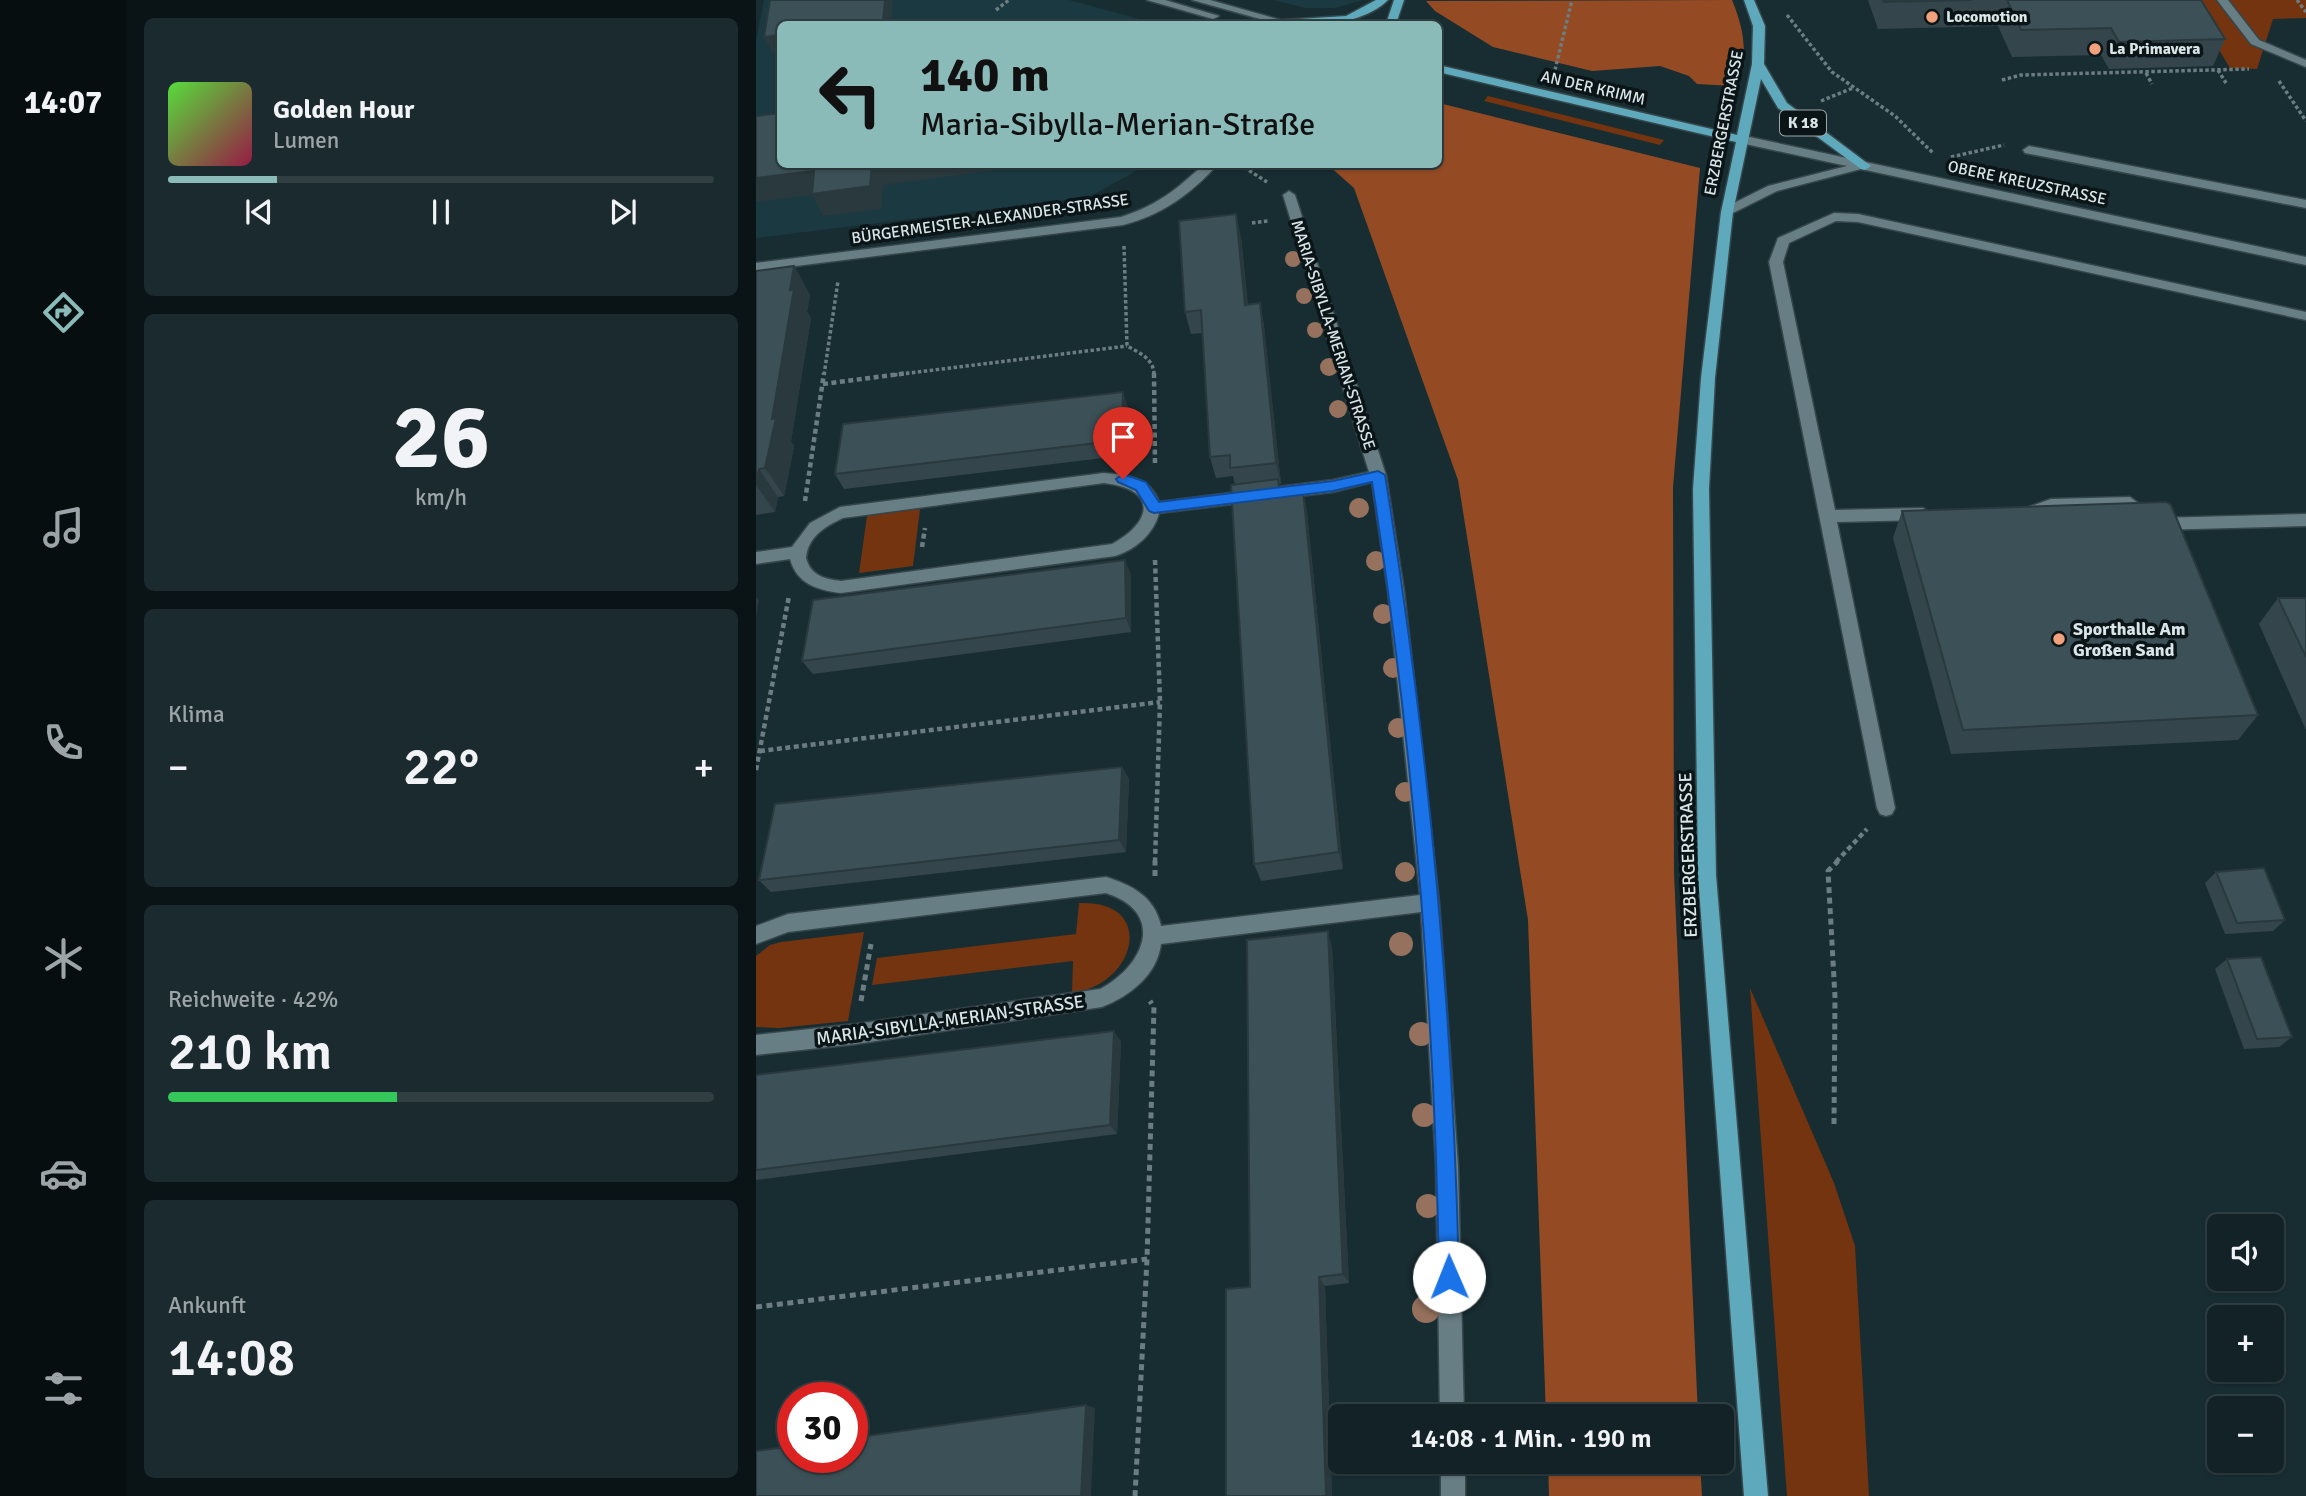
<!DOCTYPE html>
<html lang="de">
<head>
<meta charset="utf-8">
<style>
	body { margin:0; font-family:Signika,sans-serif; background:#1b2a2e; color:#f1f3f6; height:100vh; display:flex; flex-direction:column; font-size:26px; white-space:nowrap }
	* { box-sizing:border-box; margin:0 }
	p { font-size:23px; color:#9ca4a7 }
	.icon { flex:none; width:38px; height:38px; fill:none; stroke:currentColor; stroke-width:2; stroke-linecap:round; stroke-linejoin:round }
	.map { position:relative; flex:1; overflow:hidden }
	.panel { display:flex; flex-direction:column; gap:18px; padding:18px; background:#0a1315; width:630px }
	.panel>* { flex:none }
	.guide { position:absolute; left:21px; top:21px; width:665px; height:147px; border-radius:10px; box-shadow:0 2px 5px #0004,0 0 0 2px #313f43; background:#8bbbb9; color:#111; overflow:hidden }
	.controls { position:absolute; left:1451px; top:1214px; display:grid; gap:14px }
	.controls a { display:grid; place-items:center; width:77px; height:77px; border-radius:10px; background:#122226; box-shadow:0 2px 5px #0004,0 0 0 2px #313f43; font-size:35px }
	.speed { position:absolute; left:21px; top:1382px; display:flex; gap:14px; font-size:35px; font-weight:700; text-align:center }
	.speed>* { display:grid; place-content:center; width:91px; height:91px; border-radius:50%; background:#122226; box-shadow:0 2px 5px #0004,0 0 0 2px #313f43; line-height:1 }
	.speed .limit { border:10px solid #d22; background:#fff; color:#111 }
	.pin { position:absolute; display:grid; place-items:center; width:60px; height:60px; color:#fff; margin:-72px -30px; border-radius:50% 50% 50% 0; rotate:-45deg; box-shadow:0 0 7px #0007 }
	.pin .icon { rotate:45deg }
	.me { position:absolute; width:77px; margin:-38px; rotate:359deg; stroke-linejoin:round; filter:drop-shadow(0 0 5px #0008) }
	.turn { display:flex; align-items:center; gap:24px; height:147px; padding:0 28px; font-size:32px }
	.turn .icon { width:91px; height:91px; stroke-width:2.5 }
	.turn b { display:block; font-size:49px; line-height:60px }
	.big { font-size:52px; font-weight:600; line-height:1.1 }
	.panel .widget { flex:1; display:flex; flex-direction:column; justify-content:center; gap:10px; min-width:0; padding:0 24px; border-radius:10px; background:#1b2a2e }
	.panel .dial { align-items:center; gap:0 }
	.dial b { font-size:91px; line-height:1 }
	.song { display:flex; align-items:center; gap:21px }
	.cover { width:84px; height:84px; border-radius:10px; background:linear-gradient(135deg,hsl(110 70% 55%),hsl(340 70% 35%)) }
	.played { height:7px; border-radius:4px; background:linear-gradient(90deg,#8bbbb9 20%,#313f43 20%) }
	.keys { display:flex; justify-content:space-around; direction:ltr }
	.heat { display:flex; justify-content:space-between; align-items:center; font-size:38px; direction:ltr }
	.charge { height:10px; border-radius:5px; background:linear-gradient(90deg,#34c759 42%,#313f43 0) }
	.trip { position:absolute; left:572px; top:1404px; width:406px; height:70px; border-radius:10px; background:#122226; box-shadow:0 2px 5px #0004,0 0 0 2px #313f43; font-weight:600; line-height:70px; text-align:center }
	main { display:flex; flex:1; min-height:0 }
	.dock { display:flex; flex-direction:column; width:126px; justify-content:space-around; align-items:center; background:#070e0f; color:#9ca4a7 }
	.dock .icon { width:49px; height:49px }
	.dock .active { color:#8bbbb9 }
	.dock b { font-size:32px; color:#f1f3f6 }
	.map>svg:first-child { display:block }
</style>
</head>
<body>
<main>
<nav class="dock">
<b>14:07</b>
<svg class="icon active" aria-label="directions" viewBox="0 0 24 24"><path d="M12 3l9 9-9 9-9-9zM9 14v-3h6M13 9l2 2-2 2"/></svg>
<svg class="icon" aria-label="music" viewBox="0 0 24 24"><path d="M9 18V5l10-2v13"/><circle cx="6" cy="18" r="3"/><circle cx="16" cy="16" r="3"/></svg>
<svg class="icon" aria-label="phone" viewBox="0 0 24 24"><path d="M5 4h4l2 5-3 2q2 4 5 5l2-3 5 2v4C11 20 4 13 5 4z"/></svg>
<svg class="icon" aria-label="climate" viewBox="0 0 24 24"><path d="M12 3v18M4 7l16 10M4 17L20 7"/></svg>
<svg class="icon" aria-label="car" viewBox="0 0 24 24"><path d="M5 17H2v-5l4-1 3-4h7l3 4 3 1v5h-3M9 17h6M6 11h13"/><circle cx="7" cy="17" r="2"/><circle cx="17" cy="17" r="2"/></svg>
<svg class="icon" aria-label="filters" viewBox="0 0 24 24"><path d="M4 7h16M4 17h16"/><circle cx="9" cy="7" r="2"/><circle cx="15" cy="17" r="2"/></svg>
</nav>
<section class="panel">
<div class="widget">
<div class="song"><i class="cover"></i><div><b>Golden Hour</b><p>Lumen</p></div></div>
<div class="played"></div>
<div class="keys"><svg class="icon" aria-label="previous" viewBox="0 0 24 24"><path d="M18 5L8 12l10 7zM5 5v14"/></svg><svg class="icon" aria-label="pause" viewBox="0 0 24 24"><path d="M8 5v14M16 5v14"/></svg><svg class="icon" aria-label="next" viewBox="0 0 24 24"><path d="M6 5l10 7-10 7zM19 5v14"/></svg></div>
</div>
<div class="widget dial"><b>26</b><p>km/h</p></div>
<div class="widget"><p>Klima</p>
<div class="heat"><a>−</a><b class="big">22°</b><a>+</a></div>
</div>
<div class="widget"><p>Reichweite · 42%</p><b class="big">210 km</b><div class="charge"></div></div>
<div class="widget"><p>Ankunft</p><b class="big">14:08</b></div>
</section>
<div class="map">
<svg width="1550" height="1496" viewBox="0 0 1550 1496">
	<rect width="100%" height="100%" fill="#182d32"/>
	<!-- built -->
	<path fill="#1b3940" d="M8,0H313L402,24H24V164L391,165L333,197L0,238V41Z
		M517,0H607L579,8H550Z"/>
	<!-- green -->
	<path fill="#74340f" d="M1433,0H1550V18L1517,19L1501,69L1474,68Z
		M732,96L908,140L904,145L728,101Z
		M164,509L157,566L103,573L111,516Z
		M323,903C402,900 380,985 316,993L317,961L116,985L121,958L320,934Z
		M108,932L92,1021L23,1028L0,1027V956L14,945L25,942Z
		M994,988L1078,1183L1099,1246L1113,1496H1031Z"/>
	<!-- forest -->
	<path fill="#944b24" d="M976,0C988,30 994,56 978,86L941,84L933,76L904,66L836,71L737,47L679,11L670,1Z
		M683,103L944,168L917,487L918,873L942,1416H790L772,920L702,480L598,188L572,165L682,164Z
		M792,1461H944L946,1496H793Z"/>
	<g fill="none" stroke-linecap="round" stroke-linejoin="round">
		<!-- minor casing -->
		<g stroke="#36474c" stroke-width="3">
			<path id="minor" d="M391,0H409L463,16L457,19Z
				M436,0H454L539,24H522Z
				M1461,0H1472L1503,40L1550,60V67L1495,44Z
				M984,135L1550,257V265L1105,169L1021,191L971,216L966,215V209L1012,186L1091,166L980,142V136Z
				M1273,146L1550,200V208L1269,153L1267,150Z
				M448,164H462C435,194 406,215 367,225L0,271V263L365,217C402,205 420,190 448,164Z
				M533,191L539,195L630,475L648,591L683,902L702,1165L708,1416H684L680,1165L665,912L405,944C401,975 374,996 346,1007L100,1044L0,1055V1035L100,1024L344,989C388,966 411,913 350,893L32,932L0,944V926L32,914L350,877C376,885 399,897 405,926L664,895L632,591L616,482L577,492L403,513C398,534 379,550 359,556L85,593C61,590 41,584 34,559L0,564V552L36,547L54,523L84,507L348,473C371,475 394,477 403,502L577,480L613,472L527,195ZM348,483C402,489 397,522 356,544L85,581C69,579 55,576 50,558C52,537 68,527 87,518Z
				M1078,213L1102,214L1550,312V320L1102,222L1080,221L1033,243L1027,262L1079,510L1167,508L1175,514L1167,520L1081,522L1139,808L1136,814L1130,816L1124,814L1121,808L1013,262L1022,238Z
				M1374,497L1402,518L1550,514V526L1399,530L1371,509L1297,511L1272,519L1264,513L1267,509L1295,499Z
				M685,1461H709V1496H685Z"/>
		</g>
		<!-- major casing -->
		<g stroke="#36474c" stroke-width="3">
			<path id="major" d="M620,0H632C610,23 551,32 521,23L527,20L590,16Z
				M638,0H648L640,24H630Z
				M988,0H998L1009,26L1008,64L1031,103L1115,166L1109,170L1105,169L1022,108L1005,79L977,212L959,378L953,489L960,875L1012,1496H988L942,875L937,489L945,378L965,212L980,142L682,72V65L981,135L996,64L997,26Z"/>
		</g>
		<!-- path-far2 -->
		<path stroke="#6c7d81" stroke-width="3.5" stroke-dasharray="3.5 2.5" stroke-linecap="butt" d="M1541,0L1550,12
			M240,10L253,0
			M1031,15L1076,72L1139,116L1178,154
			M799,70L816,0
			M1462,70L1470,83
			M1390,73L1396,84
			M1246,80L1265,75L1493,69
			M1523,81L1550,121
			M1065,101L1097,88
			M1195,157L1248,145
			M483,164L511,182
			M496,223L512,221
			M368,246L371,346C384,353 398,359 398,375
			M68,375L82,281
			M138,375L371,346"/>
		<!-- path-far1 -->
		<path stroke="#6c7d81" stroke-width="4.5" stroke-dasharray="5 3.5" stroke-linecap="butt" d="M398,373L399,464
			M67,384L152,373
			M49,501L68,373
			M166,547L169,528
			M399,560L404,702L399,862
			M4,751L404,702
			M0,770L33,596
			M1080,862L1111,829"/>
		<!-- path -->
		<path stroke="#6c7d81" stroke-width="5" stroke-dasharray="6 4.5" stroke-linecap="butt" d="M399,876V861
			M105,1001L115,944
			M1078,1124L1079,997L1072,871L1082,861
			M0,1307L391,1259
			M379,1496L391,1259L398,1007L394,1001"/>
		<!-- minor -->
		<use href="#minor" fill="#687e85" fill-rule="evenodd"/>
		<!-- major -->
		<use href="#major" fill="#5ea9bb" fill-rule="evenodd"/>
	</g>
	<!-- trees -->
	<g fill="#96715d">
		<circle cx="537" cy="259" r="8"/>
		<circle cx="548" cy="296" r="8"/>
		<circle cx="559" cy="330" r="8"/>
		<circle cx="573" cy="367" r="9"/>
		<circle cx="582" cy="409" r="9"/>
		<circle cx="603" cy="508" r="10"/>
		<circle cx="620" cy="561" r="10"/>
		<circle cx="627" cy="614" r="10"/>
		<circle cx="637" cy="668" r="10"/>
		<circle cx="642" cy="728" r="10"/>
		<circle cx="649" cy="792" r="10"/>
		<circle cx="649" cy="872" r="10"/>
		<circle cx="645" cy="944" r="12"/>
		<circle cx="665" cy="1034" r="12"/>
		<circle cx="668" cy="1115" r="12"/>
		<circle cx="672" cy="1206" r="12"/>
		<circle cx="670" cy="1309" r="14"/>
	</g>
	<!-- wall -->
	<path fill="#34464b" d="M1112,0H1445L1469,39L1457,66L1353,69L1345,55L1256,57L1242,26L1122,29Z
		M485,237L492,305L504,303L508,326L525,484H523L525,493L547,491L551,512L587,869L505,881L498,864L479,485L477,476L460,478L454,457L446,333L435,334L429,312Z
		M38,266L54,295L51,312L55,318L35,441L38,446L28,496L22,497L19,512L0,515V271Z
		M372,407V455L88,489L79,474Z
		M1146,511L1502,715L1482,740L1195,754L1137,538Z
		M375,574V632L57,674L46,661Z
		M1522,598H1550V730L1503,624Z
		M366,767L373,779L370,852L15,892L3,880Z
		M1460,872L1529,920L1517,931L1469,934L1449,883Z
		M576,947L593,1283L569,1286L576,1496H470L494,1287Z
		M1471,959L1536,1037L1523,1047L1488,1049L1459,969Z
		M365,1041L361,1134L0,1180V1075Z"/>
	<!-- shaded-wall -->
	<path fill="#2a393d" d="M129,0H137L135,24H105Z
		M24,35V51L16,52L8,37Z
		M116,164H242V170L127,185L125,209L67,216L56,195L0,202V178Z
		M480,214L485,237L494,327L489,305Z
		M38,266L54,295L51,312L55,318L35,441L38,446L28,496L9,468Z
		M504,303L508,326L525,484L520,463Z
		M367,392L372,407V455L366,440Z
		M3,469L22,497L19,512L0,485Z
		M547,491L551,512L587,869L583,852Z
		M369,560L375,574V632L370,618Z
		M0,597L3,600L0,617Z
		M366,767L373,779L370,852L363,840Z
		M572,931L576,947L593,1283L587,1274Z
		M358,1031L365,1041L361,1134L354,1125Z
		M563,1277L569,1286L576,1496H570Z
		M330,1405L339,1408L335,1496H325Z"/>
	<!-- building -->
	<path fill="#3c5157" stroke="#2a393d" stroke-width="2" d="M14,0H129L127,22L105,24H24V35L8,37Z
		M1127,0H1216L1128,2Z
		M1251,0H1445L1469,39L1363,42L1355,28L1265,30Z
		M24,113V164H116L114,186L56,194L58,171L0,178V116Z
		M480,214L489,305L504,303L520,463L474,468V455L454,457L445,310L429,312L423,221Z
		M38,266L34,290L38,289L16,419L20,418L9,468L3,469L0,484V271Z
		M367,392L366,440L79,474L87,424Z
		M522,479L524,494L547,491L583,852L498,864L475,485Z
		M1410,502L1415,505L1502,715L1207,730L1146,511Z
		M369,560L370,618L46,661L57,600Z
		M1522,598H1550V657Z
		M366,767L363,840L3,880L19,804Z
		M1508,868L1529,920L1481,923L1460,872Z
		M572,931L587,1274L563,1277L570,1496H470V1289L494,1287L491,940Z
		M1505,957L1536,1037L1501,1039L1471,959Z
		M358,1031L354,1125L0,1170V1075Z
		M330,1405L325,1496H0V1451L37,1446V1458H96V1438Z"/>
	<!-- route -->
	<path fill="#1a73e8" stroke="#114b97" stroke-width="2" d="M622,471L629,475C672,740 697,1009 703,1277L700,1284L693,1287L686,1284L683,1277C679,1011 657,744 616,482L577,491L398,513L393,511L380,490L362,482L360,479L367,474L390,482L403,502L577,481Z"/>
	<!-- markers -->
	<g fill="#f1a17b" stroke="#0b1416" stroke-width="2.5">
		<circle cx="1176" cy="17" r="7"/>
		<circle cx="1339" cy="49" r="7"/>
		<circle cx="1303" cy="639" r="7"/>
	</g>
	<g text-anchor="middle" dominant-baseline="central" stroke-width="7" stroke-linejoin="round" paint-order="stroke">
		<!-- far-poi labels -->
		<g font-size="16" font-weight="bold" fill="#d9e6e9" stroke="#0b1416" text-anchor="start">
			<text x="1190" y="17">Locomotion</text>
			<text x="1353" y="49">La Primavera</text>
		</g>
		<!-- far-street labels -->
		<g font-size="16" fill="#d9e6e9" stroke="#0b1416">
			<text transform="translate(837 88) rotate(13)">AN DER KRIMM</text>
			<text transform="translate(968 123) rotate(-79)">ERZBERGERSTRASSE</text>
			<text transform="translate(1271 183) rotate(12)">OBERE KREUZSTRASSE</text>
			<text transform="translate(234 219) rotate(-8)">BÜRGERMEISTER-ALEXANDER-STRASSE</text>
			<text transform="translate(577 335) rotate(72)">MARIA-SIBYLLA-MERIAN-STRASSE</text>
		</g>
		<!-- shield labels -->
		<rect fill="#0b1416" stroke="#9ba7aa" stroke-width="2" x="1024" y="110.5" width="46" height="25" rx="5"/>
		<g font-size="16" font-weight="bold" fill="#d9e6e9">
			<text x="1047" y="123">K 18</text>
		</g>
		<!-- poi labels -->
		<g font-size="18" font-weight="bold" fill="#d9e6e9" stroke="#0b1416" text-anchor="start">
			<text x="1317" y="629">Sporthalle Am<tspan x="1317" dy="21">Großen Sand</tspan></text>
		</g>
		<!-- street labels -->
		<g font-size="18" fill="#d9e6e9" stroke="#0b1416">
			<text transform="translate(932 855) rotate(-92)">ERZBERGERSTRASSE</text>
			<text transform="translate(194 1020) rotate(-8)">MARIA-SIBYLLA-MERIAN-STRASSE</text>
		</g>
	</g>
</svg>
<div class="controls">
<a><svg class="icon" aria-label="sound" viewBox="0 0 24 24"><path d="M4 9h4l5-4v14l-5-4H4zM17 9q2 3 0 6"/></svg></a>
<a>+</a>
<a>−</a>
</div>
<div class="speed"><div class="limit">30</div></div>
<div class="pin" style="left:367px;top:479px;background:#d93025"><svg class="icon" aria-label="arrive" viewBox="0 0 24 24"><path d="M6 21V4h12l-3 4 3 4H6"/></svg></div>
<svg class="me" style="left:693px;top:1277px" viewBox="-20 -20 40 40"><circle r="19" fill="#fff"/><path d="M0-13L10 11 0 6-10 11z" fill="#1a73e8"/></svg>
<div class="trip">14:08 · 1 Min. · 190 m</div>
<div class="guide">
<div class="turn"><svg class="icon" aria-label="left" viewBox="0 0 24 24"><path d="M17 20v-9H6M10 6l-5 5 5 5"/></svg><div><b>140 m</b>Maria-Sibylla-Merian-Straße</div></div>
</div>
</div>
</main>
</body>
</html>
